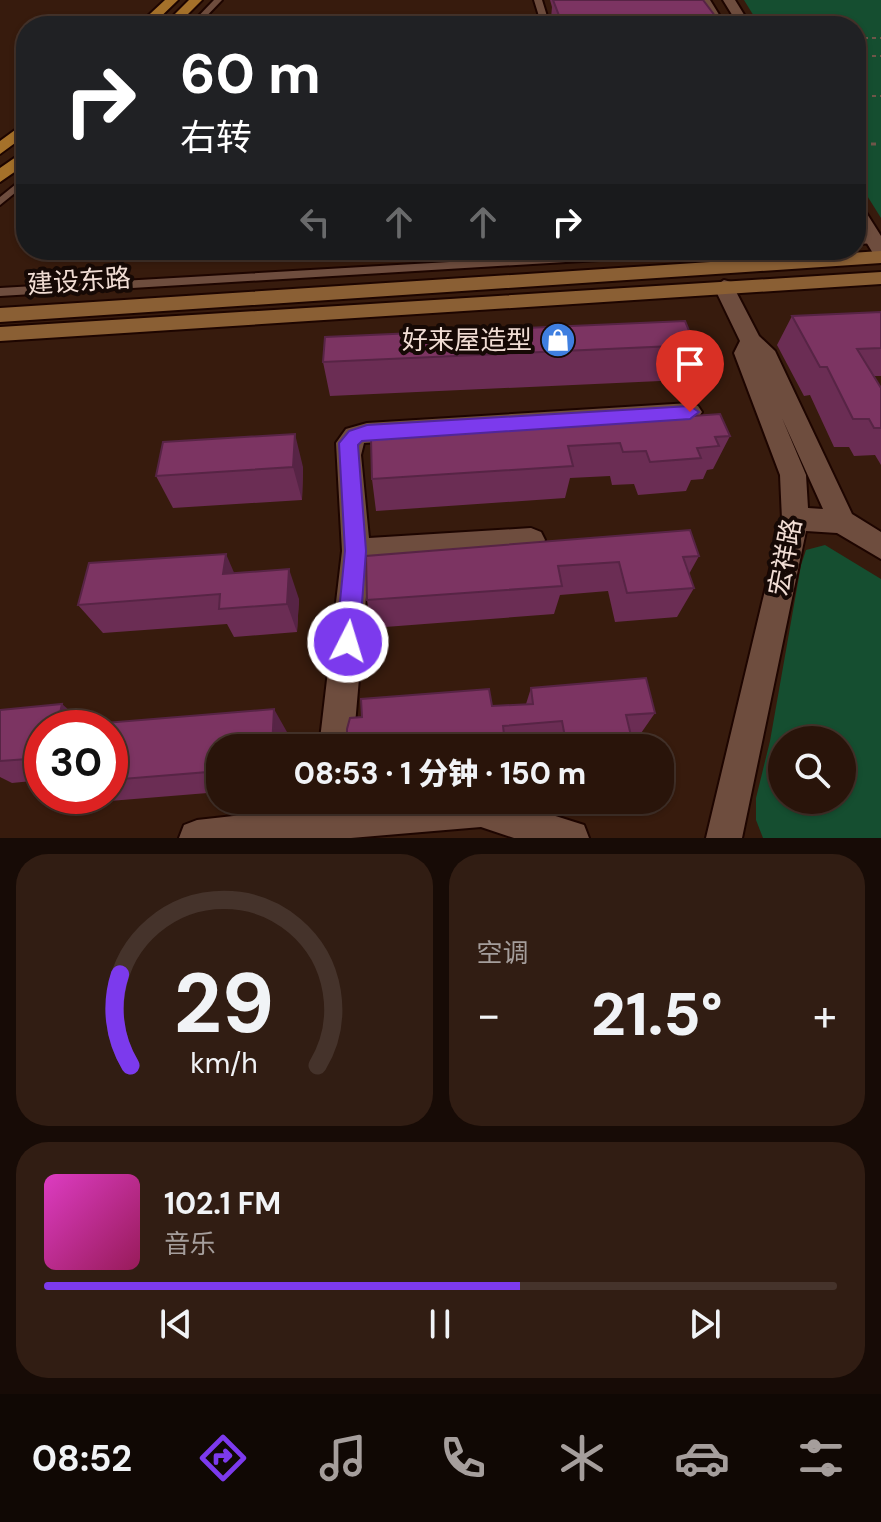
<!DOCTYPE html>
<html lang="zh">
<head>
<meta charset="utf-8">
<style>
	body { margin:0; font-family:"DM Sans","Noto Sans SC",sans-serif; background:#311d13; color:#f1f3f6; height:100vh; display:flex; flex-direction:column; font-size:30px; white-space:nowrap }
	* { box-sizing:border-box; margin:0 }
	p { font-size:26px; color:#a59e9c }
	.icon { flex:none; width:44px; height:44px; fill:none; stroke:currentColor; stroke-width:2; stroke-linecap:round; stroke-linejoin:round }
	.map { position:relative; height:838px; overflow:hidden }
	.details { display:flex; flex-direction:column; gap:16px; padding:16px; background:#170b06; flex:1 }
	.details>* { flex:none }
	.top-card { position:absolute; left:16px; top:16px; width:850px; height:244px; border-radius:32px; box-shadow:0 2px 6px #0004,0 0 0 2px #45332b; background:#202124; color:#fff; overflow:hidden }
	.controls { position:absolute; left:768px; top:726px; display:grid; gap:16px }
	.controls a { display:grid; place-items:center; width:88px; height:88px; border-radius:50%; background:#29140a; box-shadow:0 2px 6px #0004,0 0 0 2px #45332b; font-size:40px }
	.speed { position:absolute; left:24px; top:710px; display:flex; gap:16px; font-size:40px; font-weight:700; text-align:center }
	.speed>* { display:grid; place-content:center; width:104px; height:104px; border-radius:50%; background:#29140a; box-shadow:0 2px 6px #0004,0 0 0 2px #45332b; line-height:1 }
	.speed .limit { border:12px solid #d22; background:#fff; color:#111 }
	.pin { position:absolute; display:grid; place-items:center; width:68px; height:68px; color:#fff; margin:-82px -34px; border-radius:50% 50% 50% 0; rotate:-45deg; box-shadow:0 0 8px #0007 }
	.pin .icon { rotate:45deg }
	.me { position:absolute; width:88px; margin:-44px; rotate:5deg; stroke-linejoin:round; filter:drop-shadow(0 0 6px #0008) }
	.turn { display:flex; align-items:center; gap:28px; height:168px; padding:0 32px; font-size:36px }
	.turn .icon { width:104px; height:104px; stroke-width:2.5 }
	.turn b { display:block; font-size:56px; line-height:68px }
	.lanes { display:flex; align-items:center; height:76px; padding:0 32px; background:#0003; justify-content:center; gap:40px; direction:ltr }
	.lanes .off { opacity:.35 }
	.big { font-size:60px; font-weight:800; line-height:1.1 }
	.details .widget { flex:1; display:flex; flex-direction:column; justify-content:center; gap:12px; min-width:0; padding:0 28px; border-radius:32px; background:#311d13 }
	.details .dial { align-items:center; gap:0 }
	.dial svg { height:208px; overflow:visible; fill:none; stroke:#45332b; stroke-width:7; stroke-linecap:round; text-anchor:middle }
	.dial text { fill:#f1f3f6; stroke:none }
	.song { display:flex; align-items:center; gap:24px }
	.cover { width:96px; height:96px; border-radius:12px; background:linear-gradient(135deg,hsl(310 70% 55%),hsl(330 70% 35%)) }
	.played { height:8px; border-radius:4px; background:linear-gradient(90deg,#7c3aed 60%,#45332b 60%) }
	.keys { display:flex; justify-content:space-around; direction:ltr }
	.heat { display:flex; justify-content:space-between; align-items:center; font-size:44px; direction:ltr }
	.details .tiles { flex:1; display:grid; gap:16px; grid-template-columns:1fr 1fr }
	.widget:last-child { grid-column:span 2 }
	.trip { position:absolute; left:206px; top:734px; width:468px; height:80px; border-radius:32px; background:#29140a; box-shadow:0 2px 6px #0004,0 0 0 2px #45332b; font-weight:800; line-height:80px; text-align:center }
	.tabs { display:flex; height:128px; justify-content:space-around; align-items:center; background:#100804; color:#a59e9c }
	.tabs .icon { width:56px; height:56px }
	.tabs .selected { color:#7c3aed }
	.tabs b { font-size:36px; color:#f1f3f6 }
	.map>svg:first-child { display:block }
</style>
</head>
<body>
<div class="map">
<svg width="881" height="838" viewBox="0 0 881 838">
	<rect width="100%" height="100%" fill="#371b0d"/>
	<!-- green -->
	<path fill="#154e30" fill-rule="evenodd" d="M744,0H881V218L856,178V26H760Z
		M825,545L881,579V838H763L756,820V798L770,741L801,565L806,550ZM782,740H842V800H782Z"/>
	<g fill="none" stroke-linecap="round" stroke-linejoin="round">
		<!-- service casing -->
		<g stroke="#1d0500" stroke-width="4">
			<path id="service" d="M214,0H222L197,26H189Z
				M534,0H542L550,26H542Z
				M702,0H710L726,26H718Z
				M26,176V184L0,205V197Z
				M881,237V243L856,244V238Z
				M656,250H721L715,253L0,296V288Z"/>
		</g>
		<!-- minor casing -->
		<g stroke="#1d0500" stroke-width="4">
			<path id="minor" d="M723,0H735L751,26H739Z
				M485,20L490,21V26H425L431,22Z
				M856,205L862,206L881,236V257L874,255L856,225Z
				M724,280L731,282L759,336L775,351L852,514L881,532V559L837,533L806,531L742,838H706L782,519L780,475L734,353L740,341L714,287ZM782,418L823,509L808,508L806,475Z
				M690,403L698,406L702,412L698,418L690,421L364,443L361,455L369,538L531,528L541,532L545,540L541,548L531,552L369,562L353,748H319L342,551L336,443L346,429L367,423Z
				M376,800H505L584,825L589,838H514L481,827L351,838H179L184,825L197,820Z"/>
		</g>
		<!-- secondary casing -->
		<g stroke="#1d0500" stroke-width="4">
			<path id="secondary" d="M881,251V263L0,322V308Z
				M881,272V284L0,341V327Z"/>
		</g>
		<!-- primary casing -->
		<g stroke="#1d0500" stroke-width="4">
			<path id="primary" d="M165,0H178L151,26H137Z
				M189,0H202L176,26H163Z
				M26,122V135L0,154V141Z
				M26,150V164L0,182V168Z"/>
		</g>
		<!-- path-far1 -->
		<path stroke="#6f5549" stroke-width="2" stroke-dasharray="4 4" stroke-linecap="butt" d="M856,38H881
			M856,56H881
			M856,96H881"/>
		<!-- path -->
		<path stroke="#6f5549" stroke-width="3" stroke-dasharray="5 5" stroke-linecap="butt" d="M861,144H881"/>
		<!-- service -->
		<use href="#service" fill="#6e4d3e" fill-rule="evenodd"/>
		<!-- minor -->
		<use href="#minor" fill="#6e4d3e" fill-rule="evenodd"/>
		<!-- secondary -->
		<use href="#secondary" fill="#8a5f34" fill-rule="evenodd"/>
		<!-- primary -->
		<use href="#primary" fill="#a5712a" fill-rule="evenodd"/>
	</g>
	<!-- wall -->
	<path fill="#6b2d54" d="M550,0H703L719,21L734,26H554L551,18L552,7Z
		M881,312V376H874L881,388V465L875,455L854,456L849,447H834L810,395L804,396L777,345L792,316Z
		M695,345L682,380L330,396L323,362Z
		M730,436L713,469L707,470L703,479L691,480L686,491L638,495L634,484L612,485L610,476L570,478L565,498L376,511L372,479L371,439Z
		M163,442L303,467L302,500L173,508L156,476Z
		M366,556H699L689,574L694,588L677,617L615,622L608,591L560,595L554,614L372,628L367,600Z
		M235,573L299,599L297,632L234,637L227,624L103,633L78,605Z
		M531,688L655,713L639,736H631L634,748H554L553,743L504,748H347L492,706L526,704Z
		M0,710L86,724L287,732L286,748H220V792L73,804L58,796H110V728H42V780L12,783L0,777Z"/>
	<!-- shaded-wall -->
	<path fill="#572445" d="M295,434L303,467L302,500L293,467Z
		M226,554L239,584L223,574Z
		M289,569L299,599L297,632L287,604Z
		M62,704L90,728L57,727Z
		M274,709L287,732L286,748H272Z"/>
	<!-- building -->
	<path fill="#7c3462" stroke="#572445" stroke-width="2" d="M553,0H703L719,21H730L734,26H560H563Z
		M881,312V348L857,349L881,388V428H874L869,419H853L827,367H820L792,316Z
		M685,321L695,345L323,362L325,337Z
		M720,414L730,436L715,437L719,446L697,448L701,458L650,462L646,451L623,452L620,443L568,446L573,466L372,479L371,439Z
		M295,434L293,467L156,476L163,442Z
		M690,530L699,556L683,557L694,588L627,593L619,562L558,566L562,586L367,600L366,556Z
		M226,554L223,574L289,569L287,604L219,609L220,594L78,605L89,563Z
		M646,678L655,713L626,715L634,748H567L562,721L503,726L505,743L443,748H347V729L350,718L362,717L361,699L489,689L492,706L533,704L531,688Z
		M62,704L57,727L274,709L272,748H220V771L110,780V728H42V758L0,761V710Z"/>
	<!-- route -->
	<path fill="#7c3aed" stroke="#51269a" stroke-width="2" d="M690,406L699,412L690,419L362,441L358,445L366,551L359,642L356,650L348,653L340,650L336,642L345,551L339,443L349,431L367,425Z"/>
	<!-- icons -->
	<defs>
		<g id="shop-disc" transform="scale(1.8)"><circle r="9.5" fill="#3f7fe0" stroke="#160905"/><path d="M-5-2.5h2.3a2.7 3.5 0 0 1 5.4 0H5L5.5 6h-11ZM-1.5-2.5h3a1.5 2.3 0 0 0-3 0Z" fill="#fff"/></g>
	</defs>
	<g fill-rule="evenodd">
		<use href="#shop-disc" x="558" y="340"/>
	</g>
	<g text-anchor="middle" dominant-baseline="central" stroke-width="8" stroke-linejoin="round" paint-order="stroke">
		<!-- street labels -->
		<g font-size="26" fill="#f1ddd4" stroke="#160905">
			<text transform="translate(79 281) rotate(-4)">建设东路</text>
			<text transform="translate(785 557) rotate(-79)">宏祥路</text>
		</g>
		<!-- poi labels -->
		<g font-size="26" fill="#f1ddd4" stroke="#160905" text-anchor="end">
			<text x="532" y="340">好来屋造型</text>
		</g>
	</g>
</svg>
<div class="controls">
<a><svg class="icon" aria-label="search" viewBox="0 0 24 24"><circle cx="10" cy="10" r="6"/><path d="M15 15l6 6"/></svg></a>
</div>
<div class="speed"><div class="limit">30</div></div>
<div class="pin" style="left:690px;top:412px;background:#d93025"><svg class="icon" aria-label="arrive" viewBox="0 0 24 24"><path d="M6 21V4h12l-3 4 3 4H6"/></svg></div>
<svg class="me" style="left:348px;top:642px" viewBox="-20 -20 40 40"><circle r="17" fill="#7c3aed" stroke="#fff" stroke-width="3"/><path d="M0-11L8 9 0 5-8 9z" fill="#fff"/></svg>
<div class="trip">08:53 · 1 分钟 · 150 m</div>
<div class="top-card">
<div class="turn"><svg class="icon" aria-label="right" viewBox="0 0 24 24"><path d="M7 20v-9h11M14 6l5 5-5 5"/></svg><div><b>60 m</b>右转</div></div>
<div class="lanes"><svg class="icon off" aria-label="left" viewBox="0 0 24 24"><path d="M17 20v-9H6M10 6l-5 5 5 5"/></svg><svg class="icon off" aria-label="ahead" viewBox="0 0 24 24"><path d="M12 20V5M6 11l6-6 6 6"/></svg><svg class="icon off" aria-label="ahead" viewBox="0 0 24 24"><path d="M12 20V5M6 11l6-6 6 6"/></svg><svg class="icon" aria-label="right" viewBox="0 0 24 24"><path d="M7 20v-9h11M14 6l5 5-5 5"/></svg></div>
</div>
</div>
<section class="details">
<div class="tiles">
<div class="widget dial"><svg viewBox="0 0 100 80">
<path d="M14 69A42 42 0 1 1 86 69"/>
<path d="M14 69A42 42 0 0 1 10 34" stroke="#7c3aed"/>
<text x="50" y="56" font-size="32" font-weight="700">29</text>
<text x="50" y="72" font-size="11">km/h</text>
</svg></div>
<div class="widget"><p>空调</p>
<div class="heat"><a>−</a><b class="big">21.5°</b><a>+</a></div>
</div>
<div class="widget">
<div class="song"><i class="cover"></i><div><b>102.1 FM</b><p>音乐</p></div></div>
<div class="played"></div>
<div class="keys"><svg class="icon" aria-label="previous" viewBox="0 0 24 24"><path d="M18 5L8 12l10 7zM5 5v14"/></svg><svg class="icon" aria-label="pause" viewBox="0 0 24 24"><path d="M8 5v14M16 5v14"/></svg><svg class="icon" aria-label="next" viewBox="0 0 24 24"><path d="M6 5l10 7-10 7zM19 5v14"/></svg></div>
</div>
</div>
</section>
<nav class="tabs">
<b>08:52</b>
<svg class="icon selected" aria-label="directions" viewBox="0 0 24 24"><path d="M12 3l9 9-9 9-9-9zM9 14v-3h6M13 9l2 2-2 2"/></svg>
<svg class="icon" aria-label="music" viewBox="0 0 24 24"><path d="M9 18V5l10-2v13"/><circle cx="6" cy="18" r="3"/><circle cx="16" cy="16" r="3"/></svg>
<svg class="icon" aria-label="phone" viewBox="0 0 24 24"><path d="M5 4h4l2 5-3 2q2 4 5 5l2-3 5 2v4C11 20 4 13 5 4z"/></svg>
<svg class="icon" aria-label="climate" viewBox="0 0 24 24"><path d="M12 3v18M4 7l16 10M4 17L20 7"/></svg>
<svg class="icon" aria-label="car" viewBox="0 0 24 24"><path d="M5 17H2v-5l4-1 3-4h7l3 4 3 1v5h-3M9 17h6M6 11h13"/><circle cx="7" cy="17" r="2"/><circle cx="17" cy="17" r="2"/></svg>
<svg class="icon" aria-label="filters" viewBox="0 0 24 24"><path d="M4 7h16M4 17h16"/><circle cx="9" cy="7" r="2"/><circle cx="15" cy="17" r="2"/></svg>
</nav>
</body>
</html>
